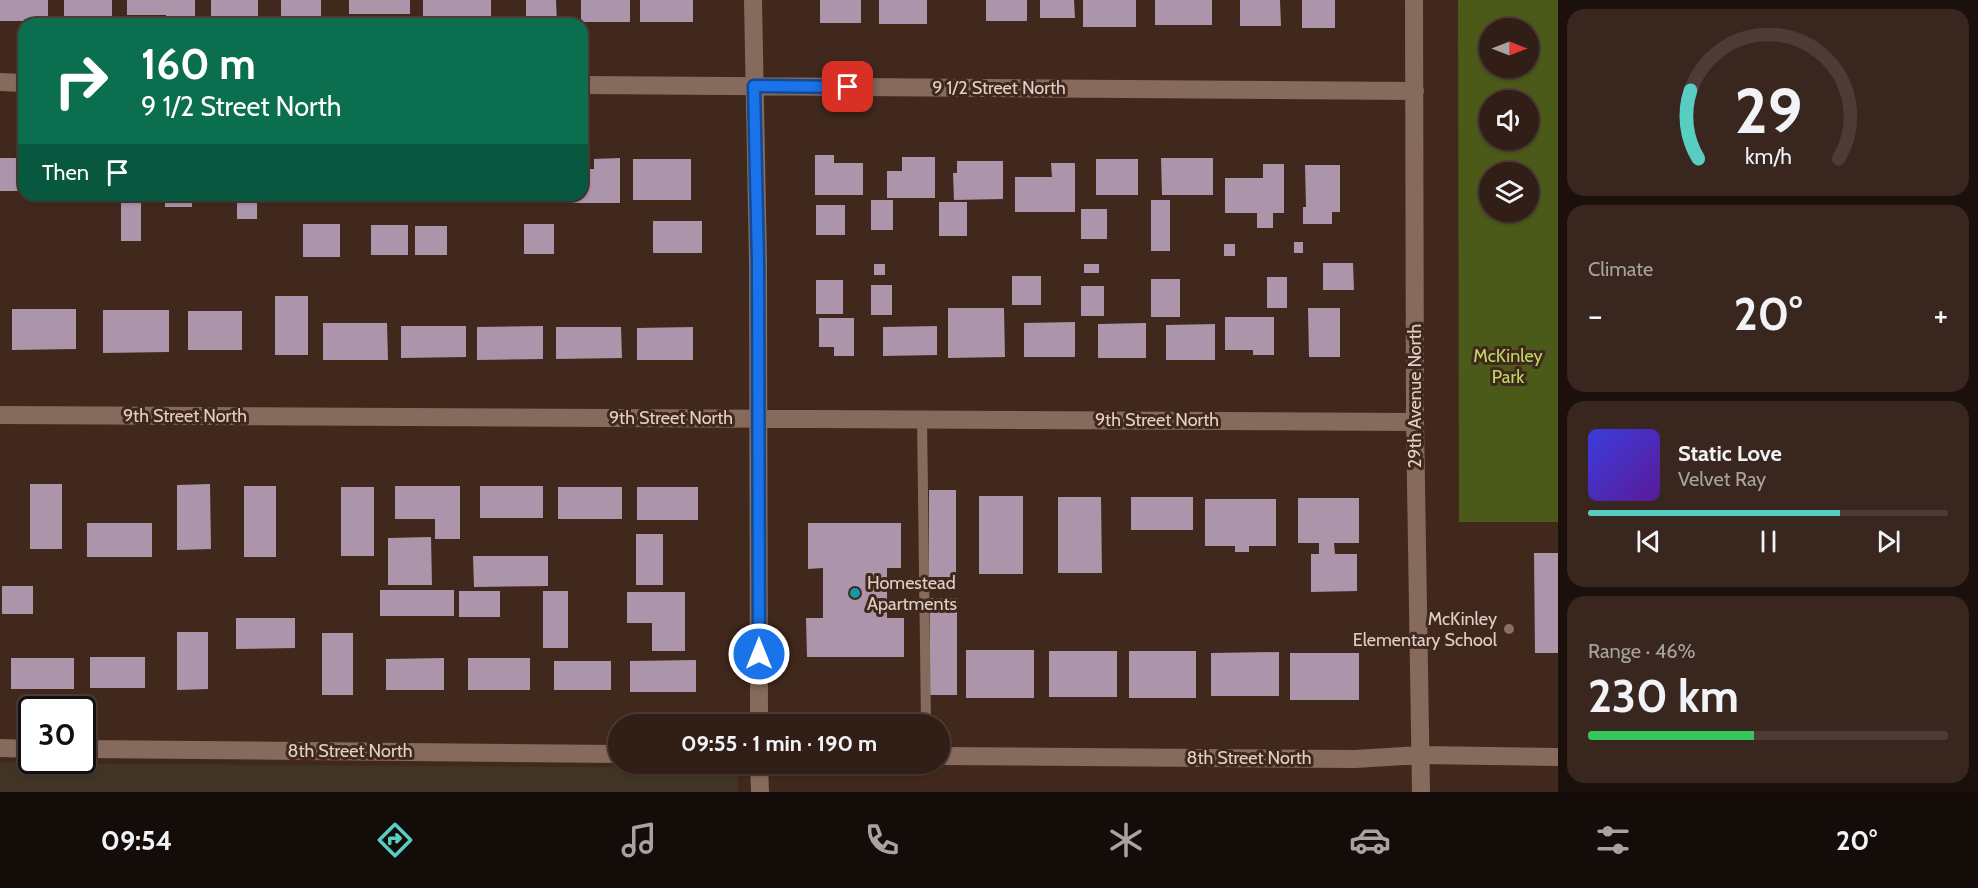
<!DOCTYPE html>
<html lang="en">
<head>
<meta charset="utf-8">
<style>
	body { margin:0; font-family:Cabin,sans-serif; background:#39271f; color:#f1f3f6; height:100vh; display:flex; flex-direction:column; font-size:22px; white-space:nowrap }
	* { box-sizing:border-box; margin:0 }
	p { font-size:20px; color:#a8a2a1 }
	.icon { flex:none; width:33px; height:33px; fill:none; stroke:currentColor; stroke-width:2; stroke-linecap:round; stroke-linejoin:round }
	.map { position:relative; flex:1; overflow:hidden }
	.panel { display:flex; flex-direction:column; gap:9px; padding:9px; background:#1b100c; width:420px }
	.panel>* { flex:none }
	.top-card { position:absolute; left:18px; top:18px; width:570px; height:183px; border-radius:18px; box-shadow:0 2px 4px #0004,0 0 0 2px #4c3c35; background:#0b6e4f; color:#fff; overflow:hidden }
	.needle { width:39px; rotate:90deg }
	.buttons { position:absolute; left:1479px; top:18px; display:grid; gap:12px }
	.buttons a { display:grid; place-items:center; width:60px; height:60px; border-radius:50%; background:#311e16; box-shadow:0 2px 4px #0004,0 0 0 2px #4c3c35; font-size:30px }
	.speed { position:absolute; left:18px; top:696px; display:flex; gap:12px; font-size:30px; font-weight:700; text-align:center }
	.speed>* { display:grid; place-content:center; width:78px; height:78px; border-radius:50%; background:#311e16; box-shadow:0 2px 4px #0004,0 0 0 2px #4c3c35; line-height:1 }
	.speed .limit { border:3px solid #111; border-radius:9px; background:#fff; color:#111 }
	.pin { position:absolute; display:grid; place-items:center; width:51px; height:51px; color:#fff; margin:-26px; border-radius:12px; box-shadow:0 3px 9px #0006 }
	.me { position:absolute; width:66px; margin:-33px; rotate:0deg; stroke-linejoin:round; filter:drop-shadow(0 0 4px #0008) }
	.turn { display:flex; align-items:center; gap:21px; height:126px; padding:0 24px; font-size:27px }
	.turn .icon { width:78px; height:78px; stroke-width:2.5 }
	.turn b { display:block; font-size:42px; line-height:51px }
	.then { display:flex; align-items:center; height:57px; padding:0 24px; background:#0003; gap:12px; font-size:22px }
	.big { font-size:45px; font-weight:700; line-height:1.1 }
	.panel .widget { flex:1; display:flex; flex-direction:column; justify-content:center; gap:9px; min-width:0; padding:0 21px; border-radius:18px; background:#39271f }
	.panel .dial { align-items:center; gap:0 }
	.dial svg { height:156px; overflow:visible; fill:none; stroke:#4c3c35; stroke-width:7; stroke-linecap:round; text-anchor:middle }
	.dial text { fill:#f1f3f6; stroke:none }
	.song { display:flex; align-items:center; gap:18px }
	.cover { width:72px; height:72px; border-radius:9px; background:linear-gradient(135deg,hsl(240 70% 55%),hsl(270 70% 35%)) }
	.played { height:6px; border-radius:3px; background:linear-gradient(90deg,#57cec1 70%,#4c3c35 70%) }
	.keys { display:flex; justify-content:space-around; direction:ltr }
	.heat { display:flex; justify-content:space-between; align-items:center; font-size:33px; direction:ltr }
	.charge { height:9px; border-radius:4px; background:linear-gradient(90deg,#34c759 46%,#4c3c35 0) }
	.trip { position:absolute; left:608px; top:714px; width:342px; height:60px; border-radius:30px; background:#311e16; box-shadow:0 2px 4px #0004,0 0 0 2px #4c3c35; font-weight:700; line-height:60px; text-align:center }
	.tabs { display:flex; height:96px; justify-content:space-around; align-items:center; background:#140c09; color:#a8a2a1 }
	.tabs .icon { width:42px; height:42px }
	.tabs .current { color:#57cec1 }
	.tabs b { font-size:27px; color:#f1f3f6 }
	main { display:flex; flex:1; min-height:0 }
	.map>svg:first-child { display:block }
</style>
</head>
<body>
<main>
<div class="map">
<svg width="1558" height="792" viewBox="0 0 1558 792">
	<rect width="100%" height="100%" fill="#41281d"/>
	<!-- commercial -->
	<path fill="#403525" d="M0,763L724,768L738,775V792H0Z"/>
	<!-- green -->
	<path fill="#4b5919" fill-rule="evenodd" d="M1458,0H1558V522H1459ZM1490,28H1528V68H1490ZM1490,100H1528V140H1490ZM1490,172H1528V212H1490Z"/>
	<!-- building -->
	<path fill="#ac94aa" d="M0,0H48V21H0Z
		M64,0H112V20H64Z
		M127,0H195V19H166V15H127Z
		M211,0H258V23H211Z
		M281,0H321V19H281Z
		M349,0H410V14H349Z
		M423,0H491V19L423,20Z
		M526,0H556L557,24H526Z
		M581,0H630V22H581Z
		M640,0H693V22H640Z
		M820,0H861V23H820Z
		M879,0H927V24H879Z
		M986,0H1027V21H986Z
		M1040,0H1074L1075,18H1040Z
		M1083,0H1136V27H1083Z
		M1155,0H1212V25H1155Z
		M1240,0H1280L1281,26H1240Z
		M1302,0H1335V28H1302Z
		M815,155H834V163H863V195H815Z
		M902,157H935V198H887V171H902Z
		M0,158H24V191H0Z
		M620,158V203H559V195H582V169H594V159Z
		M1161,158H1213V195H1162Z
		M633,159H691V200H633Z
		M1096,159H1138V195H1096Z
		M957,161H1003V199L954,200L953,173H957Z
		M1051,163H1075V212H1015V177H1052Z
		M1263,164H1284V213H1273V228H1257V213H1225V178H1263Z
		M1305,165H1340V212H1332V224H1303V207H1306Z
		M56,195H71V199H56Z
		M121,195H141V241H121Z
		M165,195H192V207H165Z
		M208,195H269V202H257V219H237V202H208Z
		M871,200H893V230H871Z
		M1151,200H1170V251H1151Z
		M939,202H967V236H939Z
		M816,205H845V235H816Z
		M1081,209H1107V239H1081Z
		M653,221H702V253H653Z
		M303,224H340V257H303Z
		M524,224H554V254H524Z
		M371,225H408V255H371Z
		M415,226H447V255H415Z
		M1294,242H1303V253H1294Z
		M1224,244H1235V256H1224Z
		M1323,263H1353L1354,290H1323Z
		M874,264H885V275H874Z
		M1084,264H1099V273H1084Z
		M1012,276H1041V305H1012Z
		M1267,277H1287V308H1267Z
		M1151,279H1180V317H1151Z
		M816,280H843V314H816Z
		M871,285H892V315H871Z
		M1081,286H1104V316H1081Z
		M275,296H308V355H275Z
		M948,308H1004L1005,357L948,358Z
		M1308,308H1340V357H1309Z
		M12,309H76V349L12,350Z
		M103,310H169V352L103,353Z
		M188,311H242V350H188Z
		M1225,317H1274V355H1253V350H1225Z
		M819,318H854V356H834V347H819Z
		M1075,322V357H1024V323Z
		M323,323H387L388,360H323Z
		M1146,323V358H1098V324Z
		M1215,324V360H1166V325Z
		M401,326H466V357L401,358Z
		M543,326V359L477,360V327Z
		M937,326V355L883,356V327Z
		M556,327H621L622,358L556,359Z
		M693,327V360H637V328Z
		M30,484H62V549H30Z
		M210,484L211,549L177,550V485Z
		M244,486H276V557H244Z
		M395,486H460V539H435V519H395Z
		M480,486H543V518H480Z
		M341,487H374V556H341Z
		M558,487H622V519H558Z
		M637,487H698V520H637Z
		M929,490H956V577H929Z
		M979,496H1023V574H979Z
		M1058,497H1101L1102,573H1058Z
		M1131,497H1193V530H1131Z
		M1298,498H1359V543H1334L1335,554H1357V591L1311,592V554H1319V543H1298Z
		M1205,499H1276V546H1249V552H1235V546H1205Z
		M87,523H152V557H87Z
		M808,523H901V568H887V618H904V657H807L806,618H823V568L808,569Z
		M636,534H663V585H636Z
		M431,537L432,585H388V538Z
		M1534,553H1558V653H1535Z
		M473,556H548V586L474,587Z
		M2,586H33V614H2Z
		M380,590H454V616H380Z
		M459,591H500V617H459Z
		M543,591H568V648H543Z
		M627,592H685V651H652V623H627Z
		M930,598H957V695H930Z
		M236,618H295V648L236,649Z
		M177,632H208V689L177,690Z
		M322,633H353V695H322Z
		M966,650H1034V698H966Z
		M1049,651H1117V697H1049Z
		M1129,651H1196V698H1129Z
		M1279,652V696H1211V653Z
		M1290,653H1359V700H1290Z
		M90,657H145V688H90Z
		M11,658H74V689H11Z
		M444,658V690H386V659Z
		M468,658H530V690H468Z
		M696,660V692H630V661Z
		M554,661H611V690H554Z"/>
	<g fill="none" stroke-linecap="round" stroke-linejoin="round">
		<!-- lane -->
		<path stroke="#866a5c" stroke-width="10" d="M922,418L926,724"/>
		<!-- street -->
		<path stroke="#866a5c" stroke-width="18" d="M753,0L758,262L759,724
			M1414,0L1415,422L1421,792
			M0,82L24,83
			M582,85L1415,91
			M0,415L1415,422
			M0,748L32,749
			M82,749L618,754
			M939,756L1355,759L1420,755L1558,757
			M759,764L760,792"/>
	</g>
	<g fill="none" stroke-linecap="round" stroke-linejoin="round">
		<!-- route casing -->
		<g stroke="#114b97" stroke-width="15">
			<path id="route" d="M759,654L758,262L754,86L848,87"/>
		</g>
		<!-- route -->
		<use href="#route" stroke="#1a73e8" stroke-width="10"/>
	</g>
	<!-- markers -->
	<circle fill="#0f9aa8" stroke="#41281d" stroke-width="2" cx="855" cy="593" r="6"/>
	<circle fill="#8d6e63" stroke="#41281d" stroke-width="2" cx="1509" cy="629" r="6"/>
	<g text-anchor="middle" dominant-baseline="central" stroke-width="6" stroke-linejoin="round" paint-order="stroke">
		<!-- street labels -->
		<g font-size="18" fill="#e0cfc8" stroke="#41281d">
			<text x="999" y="88">9 1/2 Street North</text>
			<text transform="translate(1415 396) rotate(-90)">29th Avenue North</text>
			<text x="185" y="416">9th Street North</text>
			<text x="671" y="418">9th Street North</text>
			<text x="1157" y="420">9th Street North</text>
			<text x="350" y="751">8th Street North</text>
			<text x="1249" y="758">8th Street North</text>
		</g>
		<!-- park labels -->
		<g font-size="18" fill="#bddb63" stroke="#41281d">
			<text x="1508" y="356">McKinley<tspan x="1508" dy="21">Park</tspan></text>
		</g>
		<!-- poi labels -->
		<g font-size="18" fill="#e0cfc8" stroke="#41281d" text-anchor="start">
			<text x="867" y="583">Homestead<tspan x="867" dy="21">Apartments</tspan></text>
			<text x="1497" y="619" text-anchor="end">McKinley<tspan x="1497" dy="21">Elementary School</tspan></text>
		</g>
	</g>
</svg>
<div class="buttons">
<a><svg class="needle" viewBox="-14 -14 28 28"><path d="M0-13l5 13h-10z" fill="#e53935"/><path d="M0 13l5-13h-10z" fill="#a8a2a1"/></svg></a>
<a><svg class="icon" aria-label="sound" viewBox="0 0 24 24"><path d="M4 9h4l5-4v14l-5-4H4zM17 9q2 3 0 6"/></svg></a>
<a><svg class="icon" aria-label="layers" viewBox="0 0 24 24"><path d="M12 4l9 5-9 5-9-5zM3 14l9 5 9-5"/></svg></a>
</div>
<div class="speed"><div class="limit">30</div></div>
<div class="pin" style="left:848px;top:87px;background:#d93025"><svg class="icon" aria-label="arrive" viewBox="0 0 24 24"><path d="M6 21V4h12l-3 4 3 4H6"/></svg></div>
<svg class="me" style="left:759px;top:654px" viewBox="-20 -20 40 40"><circle r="17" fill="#1a73e8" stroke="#fff" stroke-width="3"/><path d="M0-11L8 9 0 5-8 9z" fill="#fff"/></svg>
<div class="trip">09:55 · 1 min · 190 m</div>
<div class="top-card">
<div class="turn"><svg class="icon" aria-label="right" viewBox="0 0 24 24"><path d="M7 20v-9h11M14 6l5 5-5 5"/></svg><div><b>160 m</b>9 1/2 Street North</div></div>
<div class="then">Then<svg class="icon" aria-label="arrive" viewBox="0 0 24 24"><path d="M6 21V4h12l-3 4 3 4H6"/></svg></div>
</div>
</div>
<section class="panel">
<div class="widget dial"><svg viewBox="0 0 100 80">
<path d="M14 69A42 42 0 1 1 86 69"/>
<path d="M14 69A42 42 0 0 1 10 34" stroke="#57cec1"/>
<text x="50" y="56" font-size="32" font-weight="700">29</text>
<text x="50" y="72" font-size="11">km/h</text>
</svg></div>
<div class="widget"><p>Climate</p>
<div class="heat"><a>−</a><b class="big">20°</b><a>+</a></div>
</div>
<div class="widget">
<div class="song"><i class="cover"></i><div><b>Static Love</b><p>Velvet Ray</p></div></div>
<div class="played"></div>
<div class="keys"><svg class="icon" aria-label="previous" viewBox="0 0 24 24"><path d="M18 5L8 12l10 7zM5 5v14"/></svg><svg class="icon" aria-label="pause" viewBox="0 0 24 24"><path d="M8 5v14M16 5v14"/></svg><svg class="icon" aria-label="next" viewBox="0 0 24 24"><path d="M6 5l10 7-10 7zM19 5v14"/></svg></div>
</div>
<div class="widget"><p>Range · 46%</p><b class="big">230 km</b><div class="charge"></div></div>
</section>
</main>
<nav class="tabs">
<b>09:54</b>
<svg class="icon current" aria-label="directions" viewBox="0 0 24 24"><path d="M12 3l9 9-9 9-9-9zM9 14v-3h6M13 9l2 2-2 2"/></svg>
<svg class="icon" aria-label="music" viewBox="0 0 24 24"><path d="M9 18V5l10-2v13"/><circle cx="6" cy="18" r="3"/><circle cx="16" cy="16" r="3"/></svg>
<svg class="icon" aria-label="phone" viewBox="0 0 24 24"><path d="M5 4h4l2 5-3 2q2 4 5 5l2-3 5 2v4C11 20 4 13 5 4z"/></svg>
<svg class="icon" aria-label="climate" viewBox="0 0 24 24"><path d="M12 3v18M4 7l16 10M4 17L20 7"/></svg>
<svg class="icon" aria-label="car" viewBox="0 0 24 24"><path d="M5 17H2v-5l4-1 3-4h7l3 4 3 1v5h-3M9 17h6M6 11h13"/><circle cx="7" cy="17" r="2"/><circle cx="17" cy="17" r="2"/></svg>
<svg class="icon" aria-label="filters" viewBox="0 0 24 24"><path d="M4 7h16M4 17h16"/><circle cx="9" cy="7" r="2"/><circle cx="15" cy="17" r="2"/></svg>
<b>20°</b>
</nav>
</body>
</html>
